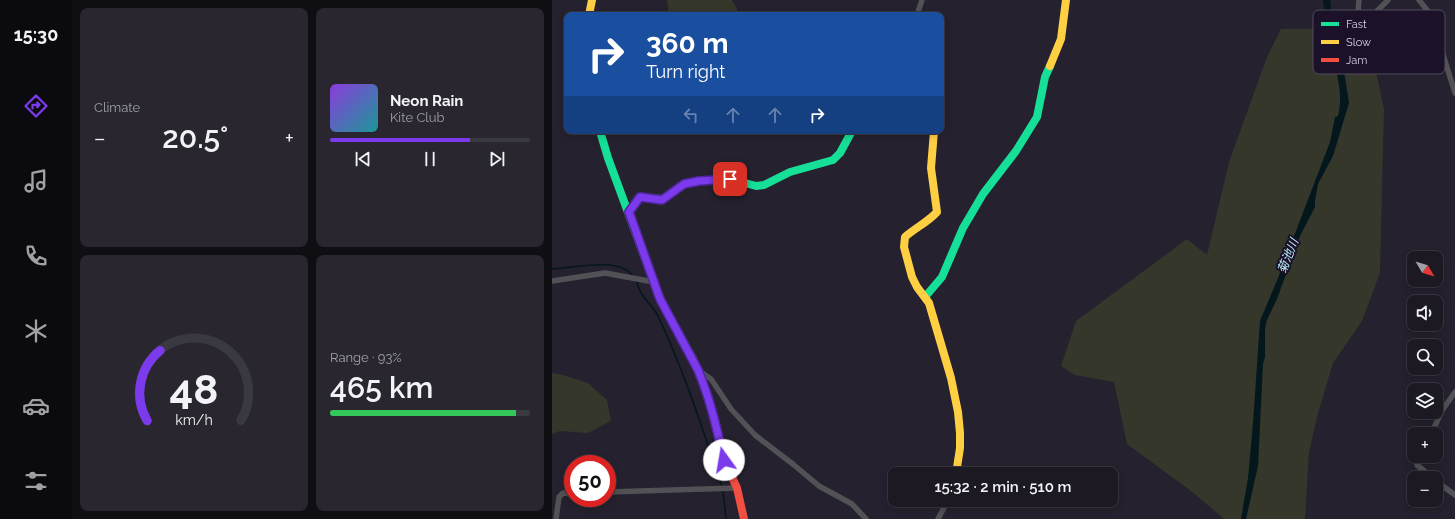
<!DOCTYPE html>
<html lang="en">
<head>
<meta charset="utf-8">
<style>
	body { margin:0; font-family:Raleway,"Noto Sans JP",sans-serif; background:#29262f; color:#f1f3f6; height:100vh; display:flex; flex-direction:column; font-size:15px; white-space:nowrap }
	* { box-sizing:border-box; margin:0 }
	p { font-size:13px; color:#a0a0a5 }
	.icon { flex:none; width:22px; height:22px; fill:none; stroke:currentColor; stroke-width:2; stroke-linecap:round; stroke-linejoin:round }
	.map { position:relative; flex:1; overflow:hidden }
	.side { display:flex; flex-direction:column; gap:8px; padding:8px; background:#0f0e13; width:480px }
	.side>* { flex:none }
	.top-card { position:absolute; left:12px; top:12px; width:380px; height:122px; border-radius:8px; box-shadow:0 2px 10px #0003,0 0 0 1px #3a3840; background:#1a4fa0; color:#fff; overflow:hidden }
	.needle { width:26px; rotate:128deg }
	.buttons { position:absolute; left:855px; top:251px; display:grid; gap:8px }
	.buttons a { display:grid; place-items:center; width:36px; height:36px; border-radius:8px; background:#1c1922; box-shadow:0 2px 10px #0003,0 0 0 1px #3a3840; font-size:20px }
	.speed { position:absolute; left:12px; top:455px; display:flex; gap:8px; font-size:20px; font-weight:700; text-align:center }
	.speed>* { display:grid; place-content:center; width:52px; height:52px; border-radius:50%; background:#1c1922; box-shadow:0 2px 10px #0003,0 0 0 1px #3a3840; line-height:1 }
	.speed .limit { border:6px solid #d22; background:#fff; color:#111 }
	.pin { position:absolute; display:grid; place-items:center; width:34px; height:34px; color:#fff; margin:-17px; border-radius:8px; box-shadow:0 2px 6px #0006 }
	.me { position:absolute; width:44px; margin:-22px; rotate:347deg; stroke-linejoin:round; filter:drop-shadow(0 0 3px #0008) }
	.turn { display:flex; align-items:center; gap:14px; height:84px; padding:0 16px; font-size:18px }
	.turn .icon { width:52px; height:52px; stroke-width:2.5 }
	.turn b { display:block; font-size:28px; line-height:34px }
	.lanes { display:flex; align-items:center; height:38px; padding:0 16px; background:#0003; justify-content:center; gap:20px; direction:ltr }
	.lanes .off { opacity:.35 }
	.big { font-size:30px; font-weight:600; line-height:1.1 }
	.side .widget { flex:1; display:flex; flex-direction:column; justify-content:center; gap:6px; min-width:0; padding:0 14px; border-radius:8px; background:#29262f }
	.side .dial { align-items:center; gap:0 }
	.dial svg { height:104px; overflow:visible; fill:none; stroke:#3a3840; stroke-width:7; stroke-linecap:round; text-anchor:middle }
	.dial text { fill:#f1f3f6; stroke:none }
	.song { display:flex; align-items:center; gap:12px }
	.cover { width:48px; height:48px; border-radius:6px; background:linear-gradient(135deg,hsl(270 70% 55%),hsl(180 70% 35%)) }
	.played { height:4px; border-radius:2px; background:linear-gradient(90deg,#7c3aed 70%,#3a3840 70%) }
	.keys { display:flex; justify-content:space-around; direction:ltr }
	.heat { display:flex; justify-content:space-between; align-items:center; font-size:22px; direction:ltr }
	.charge { height:6px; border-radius:3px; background:linear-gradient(90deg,#34c759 93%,#3a3840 0) }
	.side .tiles { flex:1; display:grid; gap:8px; grid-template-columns:repeat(2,1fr) }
	.trip { position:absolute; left:336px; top:467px; width:230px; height:40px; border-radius:8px; background:#1c1922; box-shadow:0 2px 10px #0003,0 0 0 1px #3a3840; font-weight:600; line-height:40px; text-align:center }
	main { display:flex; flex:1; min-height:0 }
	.tab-bar { display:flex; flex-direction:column; width:72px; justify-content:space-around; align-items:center; background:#0b0a0e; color:#a0a0a5 }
	.tab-bar .icon { width:28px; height:28px }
	.tab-bar .selected { color:#7c3aed }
	.tab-bar b { font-size:18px; color:#f1f3f6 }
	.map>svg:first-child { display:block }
</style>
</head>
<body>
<main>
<nav class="tab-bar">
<b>15:30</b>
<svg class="icon selected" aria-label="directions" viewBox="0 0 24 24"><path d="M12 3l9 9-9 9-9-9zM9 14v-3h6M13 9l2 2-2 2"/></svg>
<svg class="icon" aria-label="music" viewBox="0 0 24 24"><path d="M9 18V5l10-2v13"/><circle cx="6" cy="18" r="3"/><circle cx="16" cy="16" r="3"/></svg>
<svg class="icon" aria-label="phone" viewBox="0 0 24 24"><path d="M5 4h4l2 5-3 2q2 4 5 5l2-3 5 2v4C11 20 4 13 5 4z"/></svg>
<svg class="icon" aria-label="climate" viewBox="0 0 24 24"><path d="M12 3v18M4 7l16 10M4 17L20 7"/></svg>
<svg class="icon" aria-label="car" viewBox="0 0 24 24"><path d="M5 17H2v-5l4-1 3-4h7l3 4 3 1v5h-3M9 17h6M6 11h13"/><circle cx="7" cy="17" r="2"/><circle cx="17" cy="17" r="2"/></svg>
<svg class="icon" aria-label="filters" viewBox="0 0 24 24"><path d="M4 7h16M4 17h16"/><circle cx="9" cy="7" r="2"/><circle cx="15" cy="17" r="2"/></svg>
</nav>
<section class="side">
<div class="tiles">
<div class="widget"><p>Climate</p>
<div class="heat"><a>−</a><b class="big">20.5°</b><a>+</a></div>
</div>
<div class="widget">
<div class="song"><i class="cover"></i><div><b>Neon Rain</b><p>Kite Club</p></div></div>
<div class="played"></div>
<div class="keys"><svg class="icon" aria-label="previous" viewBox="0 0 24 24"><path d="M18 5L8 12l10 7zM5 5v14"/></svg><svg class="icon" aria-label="pause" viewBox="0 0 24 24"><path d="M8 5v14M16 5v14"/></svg><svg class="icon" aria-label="next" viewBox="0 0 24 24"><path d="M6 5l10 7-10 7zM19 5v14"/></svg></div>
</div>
<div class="widget dial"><svg viewBox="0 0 100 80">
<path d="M14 69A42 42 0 1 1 86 69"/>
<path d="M14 69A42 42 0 0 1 24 15" stroke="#7c3aed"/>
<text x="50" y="56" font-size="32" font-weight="700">48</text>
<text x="50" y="72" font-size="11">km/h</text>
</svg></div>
<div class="widget"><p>Range · 93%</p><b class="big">465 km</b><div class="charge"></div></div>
</div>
</section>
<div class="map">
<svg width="903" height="519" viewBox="0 0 903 519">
	<rect width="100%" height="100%" fill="#25212e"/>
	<!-- green -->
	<path fill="#35372b" d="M115,0H180L185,9V15H117Z
		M801,28L820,53L832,109L828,273L810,321L781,363L765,417L757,452L753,519H672L639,491L575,444L562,382L523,375L509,366L524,321L635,239L655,255L677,162L715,57L729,29Z
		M0,373L11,375L36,383L55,400L59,421L36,433L8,431L0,434Z"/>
	<!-- water -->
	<path fill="#03171d" d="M771,0H778L782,39L793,77L797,103L781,156L766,184L763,201V207L748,236L725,299L715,320L713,329V357L711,364L706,466L694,519H689L696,478L701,423L708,321L726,278L778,142L783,117L786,116C791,96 786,78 781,58C777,39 773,20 771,0Z"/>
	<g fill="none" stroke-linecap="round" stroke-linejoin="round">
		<!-- stream -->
		<path stroke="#03171d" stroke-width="1.5" d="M0,269C21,268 66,257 80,275
			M84,280C86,285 87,290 90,294C95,302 102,308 106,316C132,371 151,430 170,487
			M171,491L174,519"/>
		<!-- street -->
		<path stroke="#525256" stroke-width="5.5" d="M807,0C806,8 805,14 812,19L818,18L836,0
			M867,0L875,10L880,19L903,93
			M365,15L370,0
			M0,281L53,273L102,282
			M146,370L159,379L179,409L203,435L242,465L267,486L300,504L314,519
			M879,434L891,409L903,392
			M868,456L865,465L881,478
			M884,481L903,495
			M55,492L185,488
			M4,519L7,497L11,493L21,494
			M386,519L396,500"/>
		<!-- fast -->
		<path stroke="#16e098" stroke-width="8" d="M48,131L56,158L108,299L141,359
			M77,212L87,197L110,199L132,184L147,181L179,179L204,186L212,185L238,172L281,160L288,153L300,131
			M373,297L390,277L411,228L431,194L464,151L485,117L493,77L498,66"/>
		<!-- slow -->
		<path stroke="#ffcf43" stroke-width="8" d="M37,15L40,0
			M498,66L509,39L514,0
			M382,131L379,168L385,212C376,222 363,228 353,237L352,247L360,277L365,287L377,303L399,378L406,412L408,433V448L404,474"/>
		<!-- jam -->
		<path stroke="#f24e42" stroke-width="8" d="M141,359L155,393L172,460L185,488L192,519"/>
	</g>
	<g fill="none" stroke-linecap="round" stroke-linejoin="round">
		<!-- route casing -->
		<g stroke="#51269a" stroke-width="10">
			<path id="route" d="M172,460C165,429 158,399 146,370L108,299L77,212L88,197L110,200L132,184L147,181L178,179"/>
		</g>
		<!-- route -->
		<use href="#route" stroke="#7c3aed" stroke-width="7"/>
	</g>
	<g text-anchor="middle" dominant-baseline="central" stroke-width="4" stroke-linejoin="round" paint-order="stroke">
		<!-- water labels -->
		<g font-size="12" font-style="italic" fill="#b9eefa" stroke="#1b1229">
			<text transform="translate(736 256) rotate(-68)">菊池川</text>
		</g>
	</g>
	<!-- legend -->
	<rect x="761" y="10" width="132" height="64" rx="6" fill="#1b1229" stroke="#534c61" stroke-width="1"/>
	<rect x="769" y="22" width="18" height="4" fill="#16e098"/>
	<rect x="769" y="40" width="18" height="4" fill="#ffcf43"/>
	<rect x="769" y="58" width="18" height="4" fill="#f24e42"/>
	<g font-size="11" fill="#d7d3e3">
		<text x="794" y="28">Fast</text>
		<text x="794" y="46">Slow</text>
		<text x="794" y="64">Jam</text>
	</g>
</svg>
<div class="buttons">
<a><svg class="needle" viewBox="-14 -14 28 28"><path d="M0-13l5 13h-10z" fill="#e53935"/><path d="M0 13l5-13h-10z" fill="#a0a0a5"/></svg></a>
<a><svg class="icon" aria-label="sound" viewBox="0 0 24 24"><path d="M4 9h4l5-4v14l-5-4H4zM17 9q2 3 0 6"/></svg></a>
<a><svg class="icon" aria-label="search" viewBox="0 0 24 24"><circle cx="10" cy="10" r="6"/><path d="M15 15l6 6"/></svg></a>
<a><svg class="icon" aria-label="layers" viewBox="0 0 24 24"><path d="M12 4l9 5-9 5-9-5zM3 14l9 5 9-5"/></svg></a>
<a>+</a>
<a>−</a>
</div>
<div class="speed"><div class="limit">50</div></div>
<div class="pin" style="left:178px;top:179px;background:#d93025"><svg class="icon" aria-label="arrive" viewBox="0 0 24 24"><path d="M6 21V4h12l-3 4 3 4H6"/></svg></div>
<svg class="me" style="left:172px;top:460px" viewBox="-20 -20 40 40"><circle r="19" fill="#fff"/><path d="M0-13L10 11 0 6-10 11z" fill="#7c3aed"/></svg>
<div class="trip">15:32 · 2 min · 510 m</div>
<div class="top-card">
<div class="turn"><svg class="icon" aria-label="right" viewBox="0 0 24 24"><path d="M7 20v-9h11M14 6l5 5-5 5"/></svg><div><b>360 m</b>Turn right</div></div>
<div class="lanes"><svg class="icon off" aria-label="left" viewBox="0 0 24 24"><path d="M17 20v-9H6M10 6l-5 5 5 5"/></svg><svg class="icon off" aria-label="ahead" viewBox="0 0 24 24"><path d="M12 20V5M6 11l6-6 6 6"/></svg><svg class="icon off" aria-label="ahead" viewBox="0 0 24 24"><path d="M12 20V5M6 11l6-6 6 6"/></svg><svg class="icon" aria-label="right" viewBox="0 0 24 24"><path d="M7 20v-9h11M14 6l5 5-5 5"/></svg></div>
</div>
</div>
</main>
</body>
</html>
